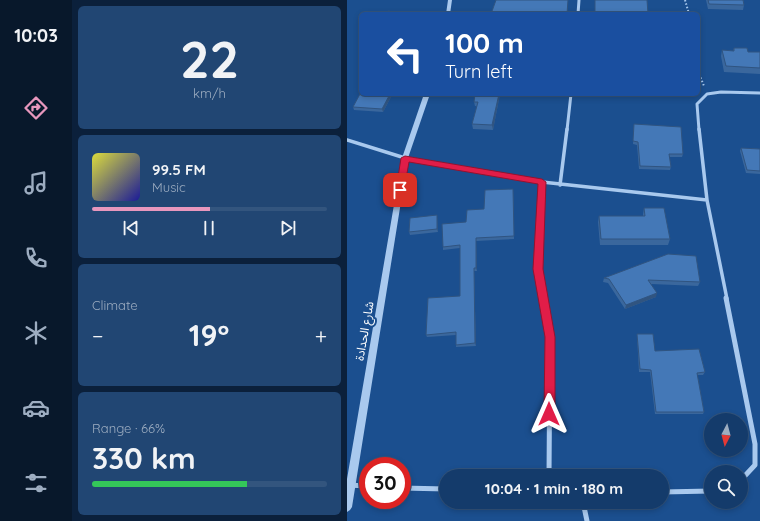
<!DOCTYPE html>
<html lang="en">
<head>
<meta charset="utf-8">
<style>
	body { margin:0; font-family:Quicksand,"Noto Sans Arabic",sans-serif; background:#214673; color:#f1f3f6; height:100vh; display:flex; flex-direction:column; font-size:15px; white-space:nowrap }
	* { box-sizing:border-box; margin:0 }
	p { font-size:13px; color:#9dadc1 }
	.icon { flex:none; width:22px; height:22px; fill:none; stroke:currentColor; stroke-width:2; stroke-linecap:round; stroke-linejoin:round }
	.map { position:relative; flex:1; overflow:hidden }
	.panel { display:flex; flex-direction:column; gap:6px; padding:6px; background:#0b203b; width:275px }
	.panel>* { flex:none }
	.banner { position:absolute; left:12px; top:12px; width:341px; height:84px; border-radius:6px; box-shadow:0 2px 6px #0003,0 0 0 1px #33557e; background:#1a4fa0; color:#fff; overflow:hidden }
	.needle { width:26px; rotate:186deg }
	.controls { position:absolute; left:357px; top:413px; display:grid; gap:8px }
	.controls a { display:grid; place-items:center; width:44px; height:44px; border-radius:50%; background:#143b6b; box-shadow:0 2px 6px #0003,0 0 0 1px #33557e; font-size:20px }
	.speed { position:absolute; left:12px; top:457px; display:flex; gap:8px; font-size:20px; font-weight:700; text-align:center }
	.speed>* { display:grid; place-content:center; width:52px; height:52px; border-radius:50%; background:#143b6b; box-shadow:0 2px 6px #0003,0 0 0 1px #33557e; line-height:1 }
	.speed .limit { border:6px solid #d22; background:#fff; color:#111 }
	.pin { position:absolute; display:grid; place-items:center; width:34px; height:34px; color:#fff; margin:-17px; border-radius:8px; box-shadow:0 2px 6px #0006 }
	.me { position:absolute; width:44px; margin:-22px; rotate:0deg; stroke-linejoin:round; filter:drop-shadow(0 0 3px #0008) }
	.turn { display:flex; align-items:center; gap:14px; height:84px; padding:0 20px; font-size:18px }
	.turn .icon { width:52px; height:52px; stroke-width:2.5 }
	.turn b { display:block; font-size:28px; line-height:34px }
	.big { font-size:30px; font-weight:800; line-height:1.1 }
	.panel .card { flex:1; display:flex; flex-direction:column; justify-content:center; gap:6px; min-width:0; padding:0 14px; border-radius:6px; background:#214673 }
	.panel .dial { align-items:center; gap:0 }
	.dial b { font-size:52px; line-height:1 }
	.song { display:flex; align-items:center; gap:12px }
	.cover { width:48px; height:48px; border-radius:6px; background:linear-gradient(135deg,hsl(60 70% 55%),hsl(240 70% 35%)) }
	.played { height:4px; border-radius:2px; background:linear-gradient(90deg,#e797bd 50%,#33557e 50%) }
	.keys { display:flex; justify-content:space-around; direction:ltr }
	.heat { display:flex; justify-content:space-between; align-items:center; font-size:22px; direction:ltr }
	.charge { height:6px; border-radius:3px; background:linear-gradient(90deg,#34c759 66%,#33557e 0) }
	.trip { position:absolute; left:92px; top:469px; width:230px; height:40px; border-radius:20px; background:#143b6b; box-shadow:0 2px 6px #0003,0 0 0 1px #33557e; font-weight:800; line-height:40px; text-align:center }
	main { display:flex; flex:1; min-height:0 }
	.tab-bar { display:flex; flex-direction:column; width:72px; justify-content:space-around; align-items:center; background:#08182b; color:#9dadc1 }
	.tab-bar .icon { width:28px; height:28px }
	.tab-bar .on { color:#e797bd }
	.tab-bar b { font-size:18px; color:#f1f3f6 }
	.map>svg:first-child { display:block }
</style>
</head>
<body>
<main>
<nav class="tab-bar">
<b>10:03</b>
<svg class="icon on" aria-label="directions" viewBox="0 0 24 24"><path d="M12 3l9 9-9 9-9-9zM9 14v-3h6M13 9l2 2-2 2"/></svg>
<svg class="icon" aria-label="music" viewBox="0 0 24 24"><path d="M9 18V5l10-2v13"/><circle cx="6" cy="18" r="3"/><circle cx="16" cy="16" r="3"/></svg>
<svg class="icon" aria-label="phone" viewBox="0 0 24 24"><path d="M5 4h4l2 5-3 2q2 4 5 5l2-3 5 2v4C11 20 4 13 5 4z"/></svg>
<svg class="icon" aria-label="climate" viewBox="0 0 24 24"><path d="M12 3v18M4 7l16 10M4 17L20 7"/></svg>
<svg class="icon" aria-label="car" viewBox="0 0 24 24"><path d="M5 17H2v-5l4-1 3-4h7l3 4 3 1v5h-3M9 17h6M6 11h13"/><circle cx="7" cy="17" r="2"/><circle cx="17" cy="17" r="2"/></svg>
<svg class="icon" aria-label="filters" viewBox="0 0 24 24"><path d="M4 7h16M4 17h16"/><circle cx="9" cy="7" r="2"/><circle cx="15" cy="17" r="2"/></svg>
</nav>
<section class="panel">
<div class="card dial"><b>22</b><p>km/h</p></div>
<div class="card">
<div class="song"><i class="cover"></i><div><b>99.5 FM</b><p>Music</p></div></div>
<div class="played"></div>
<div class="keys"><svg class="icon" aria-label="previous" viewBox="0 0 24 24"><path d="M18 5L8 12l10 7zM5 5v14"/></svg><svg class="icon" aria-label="pause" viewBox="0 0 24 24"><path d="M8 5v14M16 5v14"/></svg><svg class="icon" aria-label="next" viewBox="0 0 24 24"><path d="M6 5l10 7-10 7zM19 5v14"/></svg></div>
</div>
<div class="card"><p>Climate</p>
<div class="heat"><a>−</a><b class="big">19°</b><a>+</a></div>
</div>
<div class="card"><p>Range · 66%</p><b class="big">330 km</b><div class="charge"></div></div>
</section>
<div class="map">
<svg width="413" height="521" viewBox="0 0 413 521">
	<rect width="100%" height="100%" fill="#1b4f8f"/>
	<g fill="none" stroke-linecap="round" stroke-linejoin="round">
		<!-- path -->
		<path stroke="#a9c9ee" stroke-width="2" stroke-dasharray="1.5 2" stroke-linecap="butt" d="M338,0L342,14
			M351,71L357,86"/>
		<!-- minor-far2 -->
		<path stroke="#a9c9ee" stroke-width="3" d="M231,14L232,0
			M220,130L224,94
			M352,130L350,104L360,94L374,92L413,93"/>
		<!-- minor-far1 -->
		<path stroke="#a9c9ee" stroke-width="3.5" d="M352,129L360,200L380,299
			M0,140L58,158L195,182L360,200
			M195,182L191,269L196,299
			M213,185L220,129"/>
		<!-- minor -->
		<path stroke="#a9c9ee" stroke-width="5" d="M196,298L203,337L202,476
			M379,298L408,444V465L394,480
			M0,485L21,486
			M55,488L99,489
			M315,492L364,491
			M236,502L240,521"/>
		<!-- tertiary -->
		<path fill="#a9c9ee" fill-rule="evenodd" d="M101,0H105L103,14H99Z
			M77,94H83L61,158L5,507L3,510L0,512V479L55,158Z"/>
	</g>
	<!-- wall -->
	<path fill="#3a679d" d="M359,0H396L397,5L396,10L361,9Z
		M387,48L401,52H413V74L377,72L374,56L375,50L386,51Z
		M43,94L44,97L36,112L7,110L6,107Z
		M153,94L146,130L126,129L125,124L130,106H128L127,102Z
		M287,124L336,154L335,157H322L324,167L323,170L292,169L290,145L286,144Z
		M394,148L413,149V174L399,173L393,151Z
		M166,189L167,239L129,241L130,271H127L129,346L109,347V335L80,337L79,335L113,296V248L96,250V247L119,222Z
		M297,208L323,239L321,245H253L251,222L252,216H296V214Z
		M90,218L91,232L63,235L62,232Z
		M257,278L353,282L351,286L304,284L309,297L278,309L261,283L256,282Z
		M290,334L308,351L358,372L356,375H350L357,412L356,414H308L303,372H292L290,336Z"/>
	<!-- shaded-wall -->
	<path fill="#305480" d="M43,94L44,97L36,112L35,109Z
		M152,94H153L146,130L145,125Z
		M90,215V218L91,232L90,229Z
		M129,238V241L130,271L129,268Z
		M127,268V271L129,346L128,343Z
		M310,293L309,297L278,309L279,305Z"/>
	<!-- building -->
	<path fill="#4478b7" stroke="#305480" d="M149,0H221L220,14H144Z
		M248,0H300L301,14H248Z
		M361,0H396L397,5L362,4Z
		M41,11L58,14H39Z
		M387,48H400L401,52H413V68L379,66L375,50L387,51Z
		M14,92V94H43L35,109L6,107Z
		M128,94H152L145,125L125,124L131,102H127Z
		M287,124L334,127L336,154H322L324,167L293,166L291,142L286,141Z
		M394,148L413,149V171L400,170Z
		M166,189L167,236L129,238V268H127L128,343L109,345V332L79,335L81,298L113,296V245L96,247L95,224L119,222L120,210L137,209L138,190Z
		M297,208H317L323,239H254L252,216H298Z
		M90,215V229L62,232L63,218Z
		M321,254L349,256L353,282L301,280L310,293L279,305L262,279L257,278Z
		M290,334H306L308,351L352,349L358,372L350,373L357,412H309L304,370L293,369Z"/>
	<!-- route -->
	<path fill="#e11d48" stroke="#92132f" d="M58,156L195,179L199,182L196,269L208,337V414L206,418L202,419L198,418L197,414L198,337L186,269L191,184L62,162L57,190L53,192L49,190L54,158Z"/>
	<g text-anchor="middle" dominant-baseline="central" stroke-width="4" stroke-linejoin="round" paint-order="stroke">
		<!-- street labels -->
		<g font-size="12" fill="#fff" stroke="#1b4f8f">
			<text transform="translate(17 331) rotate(-80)">شارع الحدادة</text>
		</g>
	</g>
</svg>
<div class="controls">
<a><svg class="needle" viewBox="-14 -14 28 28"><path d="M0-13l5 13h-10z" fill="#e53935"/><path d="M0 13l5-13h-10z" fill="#9dadc1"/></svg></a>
<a><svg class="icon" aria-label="search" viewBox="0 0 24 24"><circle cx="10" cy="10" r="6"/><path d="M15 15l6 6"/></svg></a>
</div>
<div class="speed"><div class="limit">30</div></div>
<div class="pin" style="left:53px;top:190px;background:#d93025"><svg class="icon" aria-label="arrive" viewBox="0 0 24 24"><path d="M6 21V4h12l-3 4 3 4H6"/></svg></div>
<svg class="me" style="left:202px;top:414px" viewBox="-20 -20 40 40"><path d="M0-17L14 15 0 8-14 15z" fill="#e11d48" stroke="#fff" stroke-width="4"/></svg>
<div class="trip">10:04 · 1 min · 180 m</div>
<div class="banner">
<div class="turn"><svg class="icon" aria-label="left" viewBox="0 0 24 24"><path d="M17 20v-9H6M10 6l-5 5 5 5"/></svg><div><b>100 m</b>Turn left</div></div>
</div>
</div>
</main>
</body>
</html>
